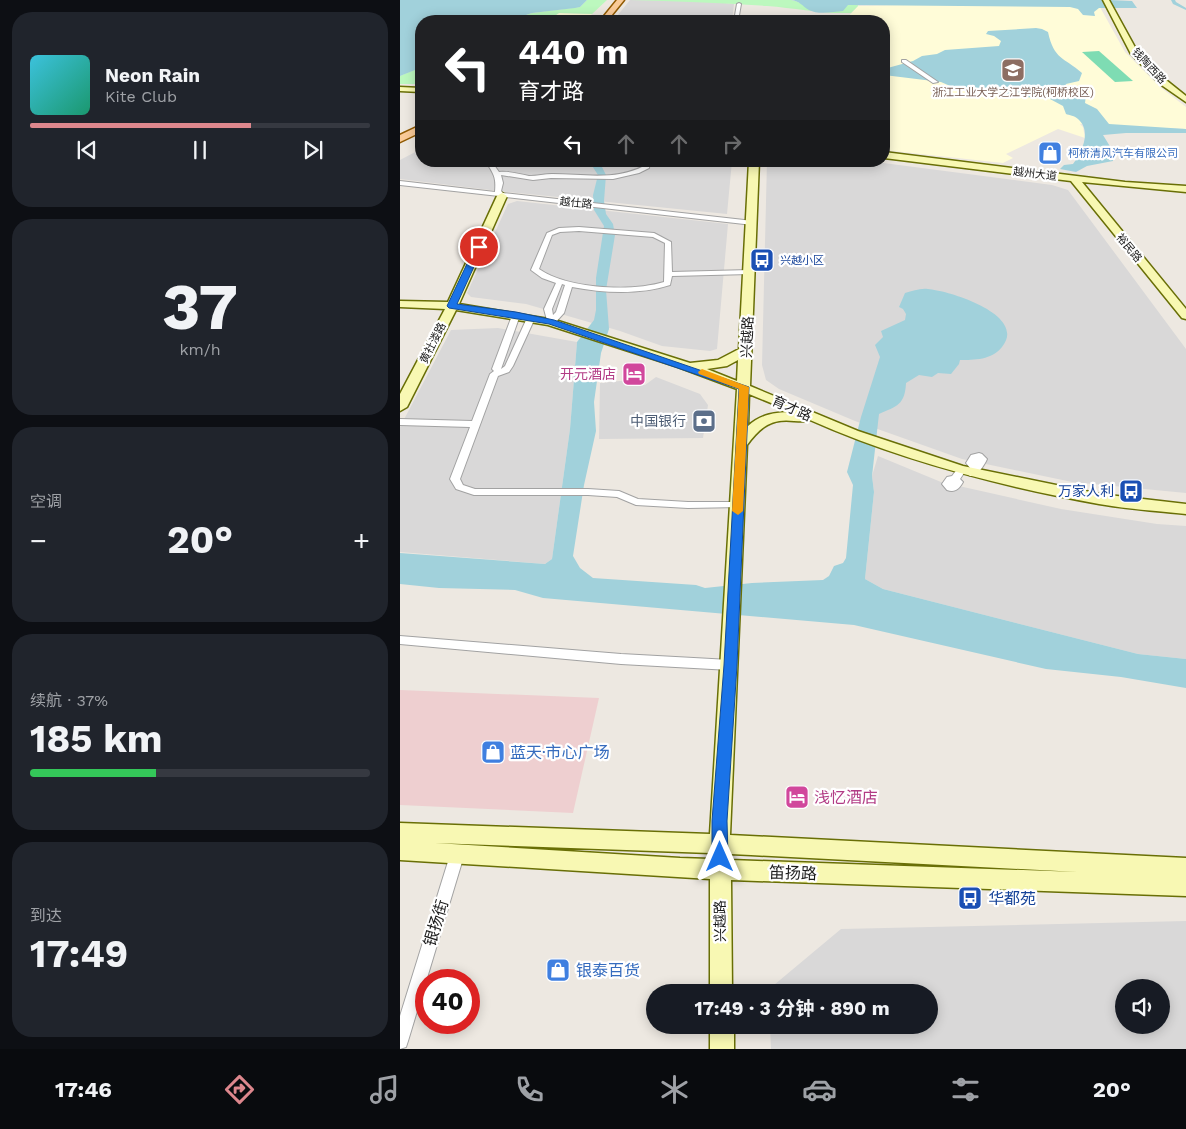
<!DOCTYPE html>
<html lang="zh">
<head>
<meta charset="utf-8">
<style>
	body { margin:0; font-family:"Work Sans","Noto Sans SC",sans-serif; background:#20242c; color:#f1f3f6; height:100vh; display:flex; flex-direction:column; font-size:19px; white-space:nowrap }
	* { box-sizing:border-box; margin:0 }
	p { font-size:16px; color:#9ea1a6 }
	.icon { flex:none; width:28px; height:28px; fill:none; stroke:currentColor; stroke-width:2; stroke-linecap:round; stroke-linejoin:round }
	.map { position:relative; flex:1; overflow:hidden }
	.details { display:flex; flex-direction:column; gap:12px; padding:12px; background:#0d0f14; width:400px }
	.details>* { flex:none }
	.guide { position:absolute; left:15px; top:15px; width:475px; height:152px; border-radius:20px; box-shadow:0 2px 12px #0003; background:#202124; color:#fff; overflow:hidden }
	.buttons { position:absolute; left:715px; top:979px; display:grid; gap:10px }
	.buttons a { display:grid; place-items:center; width:55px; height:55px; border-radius:50%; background:#171b24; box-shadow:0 2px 12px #0003; font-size:25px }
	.speed { position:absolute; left:15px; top:969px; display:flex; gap:10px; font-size:25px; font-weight:700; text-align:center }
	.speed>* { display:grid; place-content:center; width:65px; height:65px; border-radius:50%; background:#171b24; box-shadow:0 2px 12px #0003; line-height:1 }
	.speed .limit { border:8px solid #d22; background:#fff; color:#111 }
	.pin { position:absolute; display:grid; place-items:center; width:42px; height:42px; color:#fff; margin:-21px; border:2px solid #fff; border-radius:50%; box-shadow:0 1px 5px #0007 }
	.me { position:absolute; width:55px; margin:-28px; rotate:0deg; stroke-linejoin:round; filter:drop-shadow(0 0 4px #0008) }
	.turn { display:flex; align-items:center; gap:18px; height:105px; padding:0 20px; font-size:22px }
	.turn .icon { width:65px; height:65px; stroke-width:2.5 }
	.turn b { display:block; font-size:35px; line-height:42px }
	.lanes { display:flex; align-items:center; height:48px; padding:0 20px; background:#0003; justify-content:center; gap:25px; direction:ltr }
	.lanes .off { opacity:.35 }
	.big { font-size:38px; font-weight:700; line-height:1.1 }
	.details .widget { flex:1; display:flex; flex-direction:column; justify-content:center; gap:8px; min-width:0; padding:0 18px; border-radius:20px; background:#20242c }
	.details .dial { align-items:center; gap:0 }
	.dial b { font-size:65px; line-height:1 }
	.song { display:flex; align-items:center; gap:15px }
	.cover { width:60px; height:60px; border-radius:8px; background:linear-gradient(135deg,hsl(190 70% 55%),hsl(160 70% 35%)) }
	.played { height:5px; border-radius:2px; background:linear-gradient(90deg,#dd878d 65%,#363941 65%) }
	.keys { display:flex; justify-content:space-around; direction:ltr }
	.heat { display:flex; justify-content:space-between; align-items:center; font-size:28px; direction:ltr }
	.charge { height:8px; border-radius:4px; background:linear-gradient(90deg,#34c759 37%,#363941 0) }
	.trip { position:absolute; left:246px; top:984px; width:292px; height:50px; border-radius:25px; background:#171b24; box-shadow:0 2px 12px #0003; font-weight:700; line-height:50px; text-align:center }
	.tabs { display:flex; height:80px; justify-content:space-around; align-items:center; background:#090b0e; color:#9ea1a6 }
	.tabs .icon { width:35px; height:35px }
	.tabs .on { color:#dd878d }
	.tabs b { font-size:22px; color:#f1f3f6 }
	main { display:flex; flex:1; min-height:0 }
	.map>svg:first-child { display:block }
</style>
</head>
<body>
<main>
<section class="details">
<div class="widget">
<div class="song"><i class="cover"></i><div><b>Neon Rain</b><p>Kite Club</p></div></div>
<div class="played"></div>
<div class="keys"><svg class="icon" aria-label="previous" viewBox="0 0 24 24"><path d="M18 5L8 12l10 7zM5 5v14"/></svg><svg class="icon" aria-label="pause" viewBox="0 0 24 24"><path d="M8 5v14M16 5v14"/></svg><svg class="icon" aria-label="next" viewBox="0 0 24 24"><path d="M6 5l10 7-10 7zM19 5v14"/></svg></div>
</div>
<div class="widget dial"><b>37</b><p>km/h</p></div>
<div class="widget"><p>空调</p>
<div class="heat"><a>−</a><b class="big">20°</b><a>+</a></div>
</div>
<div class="widget"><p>续航 · 37%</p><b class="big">185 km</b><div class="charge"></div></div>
<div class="widget"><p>到达</p><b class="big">17:49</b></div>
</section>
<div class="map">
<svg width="786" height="1049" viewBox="0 0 786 1049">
	<rect width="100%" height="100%" fill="#ede8e1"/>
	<!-- residential -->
	<path fill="#d9d8d8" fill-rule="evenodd" d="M230,0L306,1L334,4L332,21H213Z
		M21,149V161H332L327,214L98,191L0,179V160Z
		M367,161H468L652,185L668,190L786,349V493L672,482L562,459L455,421L379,389L366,380L362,365Z
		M117,201L328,224L317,349L310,351L262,346L220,331L126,304L71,297L67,293L108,204Z
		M98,328L177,342L170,429L152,559L145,564L0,552V427L51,330Z
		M256,377L300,394L308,405L303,438L199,439L200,383L230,380L245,385Z
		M478,456L541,482L661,509L757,524L786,526V659L738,654L483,589L465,579L474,492L472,476Z
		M786,921V1049H371L370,1025H530V992H368V990L441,929ZM724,988H761V1025H724Z"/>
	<!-- commercial -->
	<path fill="#eecfd0" d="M0,690L199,698L173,813L0,805Z"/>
	<!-- education -->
	<path fill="#fffcd8" d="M696,0L725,52L760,87L786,107V129L680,124L683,127L685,138L658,129L606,154L613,158L603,163L484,150V21H444L458,6Z
		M159,13L192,14L185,21H147Z"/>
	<!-- park -->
	<path fill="#bcf8be" d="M187,0H207L192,14L159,13L147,21H120L126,15L132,13L180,7Z
		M230,0H391C397,1 401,4 406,5C420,8 445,7 457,0L458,6L451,13C422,14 395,8 367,6C321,3 276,1 230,0Z
		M21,65V84H0V76L19,68Z"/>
	<!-- pitch -->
	<path fill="#7edcb3" d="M699,51L733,81L715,82L682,52Z"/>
	<!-- water -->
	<path fill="#a1d1db" d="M0,0H187L180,7L175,8L132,13L126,15L120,21H21V65L20,68L0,76Z
		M391,0H709L732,1L737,8H699L694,12L695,16L683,15L678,9L670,7L448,5L443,11C433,12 418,15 409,10C402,6 400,1 391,0Z
		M636,28L642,29L648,32C654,60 664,57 682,73L679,81L666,84L667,88L686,95L685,103L697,109L709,124L786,129V133H726L703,135L711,148L713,161L687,166L676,172L660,169L664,165L673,164C682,152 692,131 678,119C675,116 669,115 666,114L663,106L650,99L574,93L557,89L541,82L484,75V69L513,61L522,56L537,54L545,50L599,46L601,41L594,36L586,34L588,31Z
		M189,161H199L206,175L204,201L206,214L213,224L215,235L206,290L209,329L201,353L194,402L196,431L184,485L173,556L180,568L193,578L296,585L305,588L352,583L423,580L429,576L434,566L443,563L446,558L453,485L447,472L461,417L480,357L475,345L483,337L481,331L505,320L506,314L503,309L499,307L505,293C513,291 520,288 528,289C550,291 628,315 602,347C592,360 574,360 560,360L559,364L551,374L538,373L532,377L519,375L506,383C505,405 497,406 479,414L472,476L474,492L465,579L483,589L738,654L786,659V688L721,677L646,669L454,625L143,598L115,590L39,588L0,584V553L145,564L152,559L170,429L177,342L194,320L196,310V278L204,226L194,210L193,195L198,175Z"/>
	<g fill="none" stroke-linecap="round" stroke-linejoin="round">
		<!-- canal -->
		<path fill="#a1d1db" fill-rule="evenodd" d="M771,0H775L776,2L786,8V10L773,4Z"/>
		<!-- street casing -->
		<g stroke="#a2a2a2" stroke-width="2">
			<path id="street" d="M339,3L341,4L338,21H334L337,4Z
				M502,60H506L538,82L533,83L502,62Z
				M89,161H95L94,165L99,172C110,171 119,174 129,176C137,176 145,174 152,174C183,174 215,181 244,166V161H250L249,168L239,173L213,179L151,178L133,180L101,175L103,183L101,191L103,193L353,221L356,223L353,225L105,197L102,198L99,196L0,185V181L95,192C96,179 95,176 88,165Z
				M179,227L254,233L271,242L272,272L350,270L354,272L350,274L272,276L270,285C239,295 204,293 172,287L164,313L154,324H148L144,309L156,283L142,278L131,270L147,233L159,228ZM179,231L253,237L265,243L264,282C231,292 168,289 139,269L152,235L160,232ZM162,284L165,285L156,312L153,315L152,309Z
				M113,313H116L120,315L101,369L105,366L127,318L131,316L135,318L113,366L109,372L98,376L60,479L63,485L75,489H188L219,491L238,499L288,502H338L343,505L341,507L288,508L236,505L217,497L188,495H74L56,489L50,479L70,427L0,425V419L72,421L90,374L94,371L92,369Z
				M579,453L582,454L587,459C584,466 580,470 576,476H570L568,474L570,468L566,463L571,455Z
				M561,467L566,470L560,479L563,482C559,489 555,493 547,490L542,484L547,477L552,476L558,468Z
				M0,636L221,654L330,660L334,662L336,665L334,668L330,670L221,664L0,644Z
				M58,846L63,847L65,852L8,1041L6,1047L0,1049V1016L51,852L53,847Z"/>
		</g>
		<!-- secondary casing -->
		<g stroke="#696f06" stroke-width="3">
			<path id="secondary" d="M703,0H709L737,51L766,80L786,96V102L760,84L731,54Z
				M0,87L21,88V92L0,91Z
				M484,152L725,182L786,186V192L682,182L786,309V319L782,318L671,181L484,158Z
				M349,161H359L350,386L458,431L563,466L700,494L786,504V514C757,511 727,509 699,504C600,486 502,461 410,420C405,422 400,421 394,421C372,418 360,427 347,445L330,835L786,858V896L331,880L332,992H310V879L0,860V823L310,834L337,389L278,367L148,325L56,310L7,407L0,411V394L45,309L0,307V301L48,302L97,196L102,193L107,196L59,304L155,320L290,363L318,360L339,349ZM338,360L337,381L307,369L327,366ZM349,394L393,412C376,412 361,414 348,426ZM35,843L310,853V859L280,858ZM330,854L351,855L678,872L330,860Z
				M310,1025H334V1049H310Z"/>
		</g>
		<!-- primary casing -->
		<g stroke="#915a02" stroke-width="3">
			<path id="primary" d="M217,0H224L207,21H200Z
				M21,125V132L0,142V135Z"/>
		</g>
		<!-- street -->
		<use href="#street" fill="#fff" fill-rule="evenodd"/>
		<!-- secondary -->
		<use href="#secondary" fill="#f8f8b3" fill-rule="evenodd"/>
		<!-- primary -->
		<use href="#primary" fill="#facb98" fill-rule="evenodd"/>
	</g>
	<!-- route -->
	<path fill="#1a73e8" stroke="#114b97" d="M79,244L83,247L57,304L116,312L154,320L349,387L337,665L327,821L328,857L325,862L320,864L314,862L312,857V821L324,665L339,389L149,324L49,308L47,306L75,247Z"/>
	<!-- slow -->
	<path fill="#f59e0b" d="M302,369L349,387L343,511L338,515L332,511L339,389L299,374L298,372Z"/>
	<!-- icons -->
	<defs>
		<g id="university-square" transform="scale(1.25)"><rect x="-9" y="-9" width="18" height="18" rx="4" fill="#8d6e63" stroke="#fff"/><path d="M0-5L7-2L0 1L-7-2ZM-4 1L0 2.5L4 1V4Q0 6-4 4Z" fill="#fff"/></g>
		<g id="shop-square" transform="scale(1.25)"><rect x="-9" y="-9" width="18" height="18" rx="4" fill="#3f7fe0" stroke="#fff"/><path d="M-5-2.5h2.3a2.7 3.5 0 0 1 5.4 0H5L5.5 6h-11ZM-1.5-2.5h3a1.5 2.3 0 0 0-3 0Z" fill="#fff"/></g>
		<g id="bus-square" transform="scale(1.25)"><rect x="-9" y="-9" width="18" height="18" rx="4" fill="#1a4fb4" stroke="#fff"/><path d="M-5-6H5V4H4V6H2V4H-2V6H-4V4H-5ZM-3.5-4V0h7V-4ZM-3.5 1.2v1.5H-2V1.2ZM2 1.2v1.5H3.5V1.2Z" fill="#fff"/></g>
		<g id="hotel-square" transform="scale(1.25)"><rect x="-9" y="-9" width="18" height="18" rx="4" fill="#d1479c" stroke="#fff"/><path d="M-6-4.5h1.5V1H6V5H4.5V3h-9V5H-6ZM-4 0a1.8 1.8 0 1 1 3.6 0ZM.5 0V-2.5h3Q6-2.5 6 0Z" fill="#fff"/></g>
		<g id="bank-square" transform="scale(1.25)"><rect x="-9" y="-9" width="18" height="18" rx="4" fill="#5c6f8a" stroke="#fff"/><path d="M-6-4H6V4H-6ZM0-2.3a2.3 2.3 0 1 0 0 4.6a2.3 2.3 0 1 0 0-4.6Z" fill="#fff"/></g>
	</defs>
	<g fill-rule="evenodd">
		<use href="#university-square" x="613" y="70"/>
		<use href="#shop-square" x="650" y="153"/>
		<use href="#bus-square" x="362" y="260"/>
		<use href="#hotel-square" x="234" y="374"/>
		<use href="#bank-square" x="304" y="421"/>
		<use href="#bus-square" x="731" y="491"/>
		<use href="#shop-square" x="93" y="752"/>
		<use href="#hotel-square" x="397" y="797"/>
		<use href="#bus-square" x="570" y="898"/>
		<use href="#shop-square" x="158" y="970"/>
	</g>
	<g text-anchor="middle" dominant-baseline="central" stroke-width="4.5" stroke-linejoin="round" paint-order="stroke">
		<!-- far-street labels -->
		<g font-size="11" fill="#1b1b1b" stroke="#fff">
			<text transform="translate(749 66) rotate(47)">钱陶西路</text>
			<text transform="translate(635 174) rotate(7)">越州大道</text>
			<text transform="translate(176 203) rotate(6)">越仕路</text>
			<text transform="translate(729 248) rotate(50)">裕民路</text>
			<text transform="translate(33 343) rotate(-63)">黄社溇路</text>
		</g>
		<!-- far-education labels -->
		<g font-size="11" fill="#785e54" stroke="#fff">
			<text x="613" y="92">浙江工业大学之江学院(柯桥校区)</text>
		</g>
		<!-- far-shop labels -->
		<g font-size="11" fill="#366cbe" stroke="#fff" text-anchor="start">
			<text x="668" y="153">柯桥清风汽车有限公司</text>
		</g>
		<!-- far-transit labels -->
		<g font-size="11" fill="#164399" stroke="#fff" text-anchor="start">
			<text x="380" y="260">兴越小区</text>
		</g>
		<!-- street labels -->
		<g font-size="14" fill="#1b1b1b" stroke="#fff">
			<text transform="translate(347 337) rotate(-87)">兴越路</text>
			<text transform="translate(392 408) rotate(24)">育才路</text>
			<text transform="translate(320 921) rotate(-91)">兴越路</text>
		</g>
		<!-- hotel labels -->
		<g font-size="14" fill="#b23c85" stroke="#fff" text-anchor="end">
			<text x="216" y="374">开元酒店</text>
		</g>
		<!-- service labels -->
		<g font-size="14" fill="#4e5e75" stroke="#fff" text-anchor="end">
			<text x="286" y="421">中国银行</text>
		</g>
		<!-- transit labels -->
		<g font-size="14" fill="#164399" stroke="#fff" text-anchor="end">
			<text x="714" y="491">万家人利</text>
		</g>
		<!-- near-shop labels -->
		<g font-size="16" fill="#366cbe" stroke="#fff" text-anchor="start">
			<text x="110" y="752">蓝天·市心广场</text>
			<text x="176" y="970">银泰百货</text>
		</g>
		<!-- near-hotel labels -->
		<g font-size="16" fill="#b23c85" stroke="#fff" text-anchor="start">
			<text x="414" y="797">浅忆酒店</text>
		</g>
		<!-- near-street labels -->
		<g font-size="16" fill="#1b1b1b" stroke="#fff">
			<text transform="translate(393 873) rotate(2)">笛扬路</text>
			<text transform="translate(36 923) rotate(-73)">银扬街</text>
		</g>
		<!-- near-transit labels -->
		<g font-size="16" fill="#164399" stroke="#fff" text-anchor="start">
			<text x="588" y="898">华都苑</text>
		</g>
	</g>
</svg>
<div class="buttons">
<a><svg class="icon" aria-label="sound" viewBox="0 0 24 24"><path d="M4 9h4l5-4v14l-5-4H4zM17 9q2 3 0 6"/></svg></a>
</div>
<div class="speed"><div class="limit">40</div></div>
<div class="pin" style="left:79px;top:247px;background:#d93025"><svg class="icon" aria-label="arrive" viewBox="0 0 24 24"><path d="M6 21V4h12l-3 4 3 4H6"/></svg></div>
<svg class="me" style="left:320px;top:857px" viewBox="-20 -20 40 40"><path d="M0-17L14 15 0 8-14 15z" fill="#1a73e8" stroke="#fff" stroke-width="4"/></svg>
<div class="trip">17:49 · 3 分钟 · 890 m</div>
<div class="guide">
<div class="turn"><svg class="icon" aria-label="left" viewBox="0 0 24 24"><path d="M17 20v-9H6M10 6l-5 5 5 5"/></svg><div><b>440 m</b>育才路</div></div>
<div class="lanes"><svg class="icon" aria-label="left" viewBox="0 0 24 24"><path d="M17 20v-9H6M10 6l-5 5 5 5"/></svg><svg class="icon off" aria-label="ahead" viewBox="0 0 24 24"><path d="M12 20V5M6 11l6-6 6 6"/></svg><svg class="icon off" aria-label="ahead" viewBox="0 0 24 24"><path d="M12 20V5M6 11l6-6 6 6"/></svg><svg class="icon off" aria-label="right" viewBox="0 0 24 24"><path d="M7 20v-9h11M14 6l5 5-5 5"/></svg></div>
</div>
</div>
</main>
<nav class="tabs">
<b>17:46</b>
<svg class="icon on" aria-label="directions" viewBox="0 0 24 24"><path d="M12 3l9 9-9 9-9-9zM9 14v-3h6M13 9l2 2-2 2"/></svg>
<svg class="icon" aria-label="music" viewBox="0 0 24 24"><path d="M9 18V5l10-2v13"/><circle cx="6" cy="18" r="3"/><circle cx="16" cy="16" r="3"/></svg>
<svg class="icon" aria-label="phone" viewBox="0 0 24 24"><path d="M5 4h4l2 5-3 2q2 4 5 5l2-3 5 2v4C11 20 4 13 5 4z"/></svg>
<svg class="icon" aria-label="climate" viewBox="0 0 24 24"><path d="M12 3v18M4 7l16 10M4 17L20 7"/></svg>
<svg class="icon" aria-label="car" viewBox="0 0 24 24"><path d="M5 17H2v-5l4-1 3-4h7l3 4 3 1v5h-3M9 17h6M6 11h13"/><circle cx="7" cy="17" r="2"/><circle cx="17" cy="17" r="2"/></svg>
<svg class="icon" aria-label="filters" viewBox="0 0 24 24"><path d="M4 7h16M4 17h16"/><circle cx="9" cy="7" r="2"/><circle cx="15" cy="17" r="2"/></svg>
<b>20°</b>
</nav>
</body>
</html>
